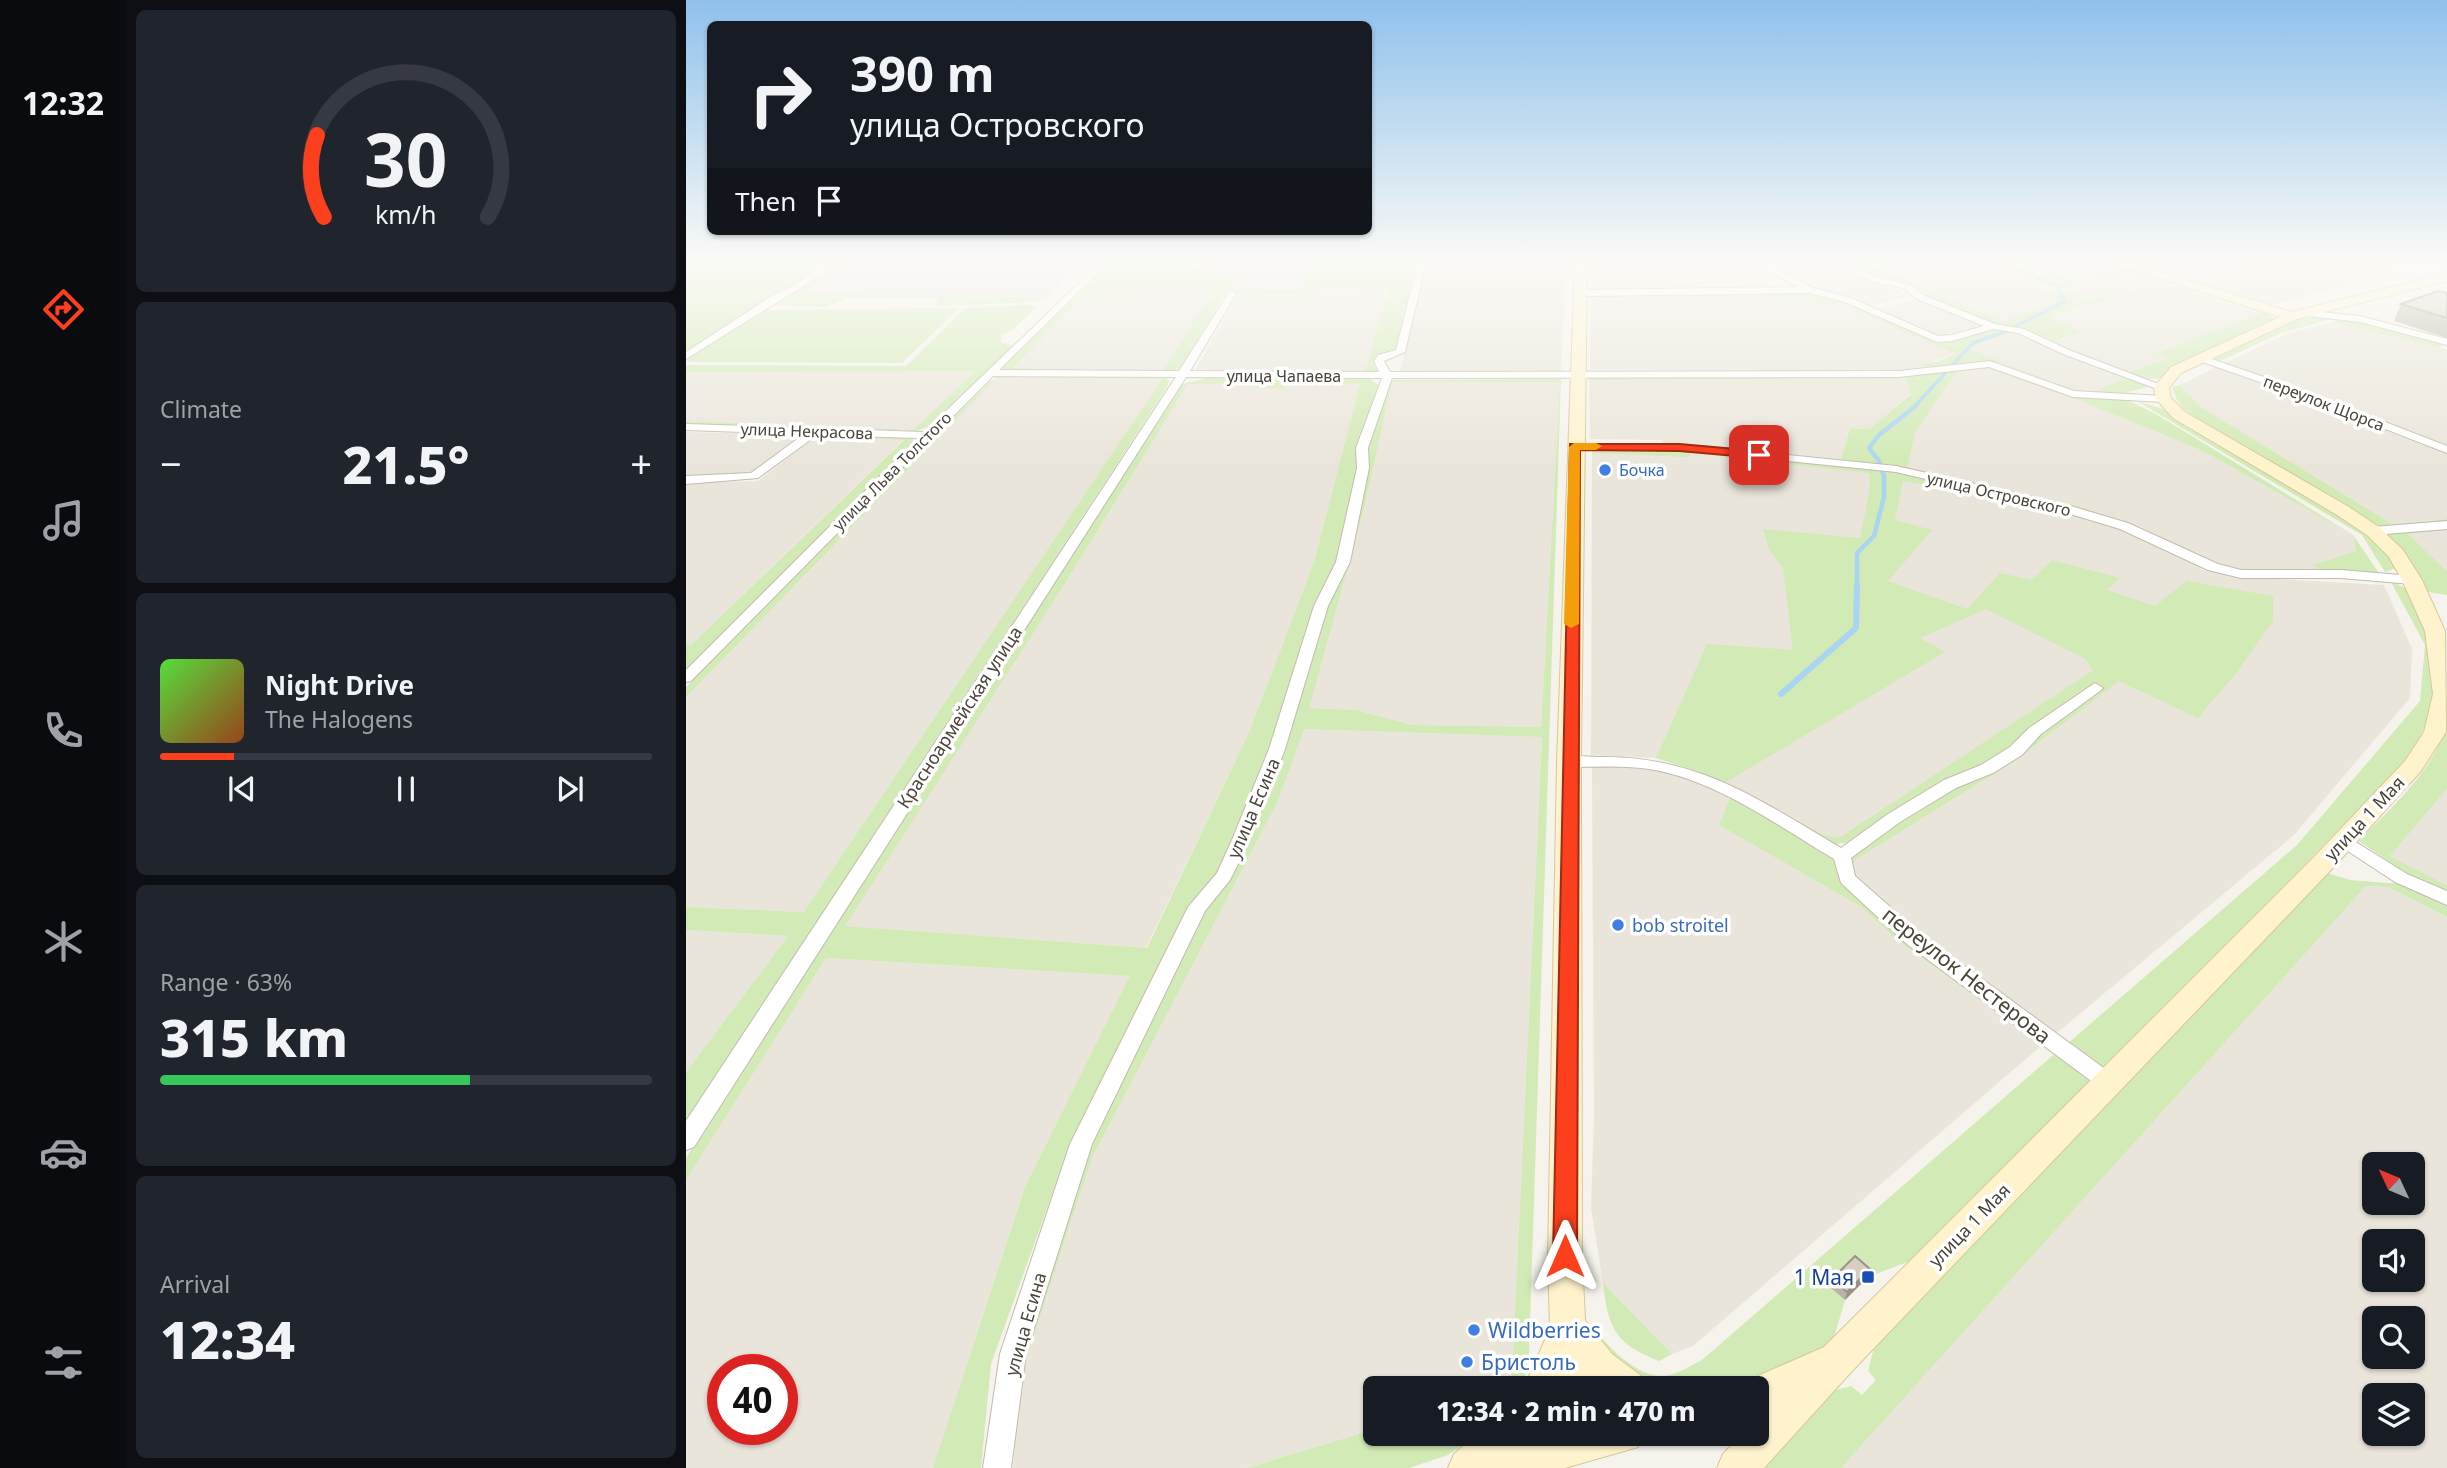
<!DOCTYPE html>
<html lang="en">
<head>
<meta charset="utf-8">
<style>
	body { margin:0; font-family:"Noto Sans",sans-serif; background:#20242c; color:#f1f3f6; height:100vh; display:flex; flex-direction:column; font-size:26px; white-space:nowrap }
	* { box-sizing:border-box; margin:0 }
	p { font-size:23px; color:#9ea1a6 }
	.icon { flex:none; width:38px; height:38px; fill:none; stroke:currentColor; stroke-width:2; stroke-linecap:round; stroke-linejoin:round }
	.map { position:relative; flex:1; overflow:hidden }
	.details { display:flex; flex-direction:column; gap:10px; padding:10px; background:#0d0f14; width:560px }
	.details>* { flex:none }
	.hud { position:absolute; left:21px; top:21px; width:665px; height:214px; border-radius:10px; box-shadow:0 2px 5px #0004; background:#171b24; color:#f1f3f6; overflow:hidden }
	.needle { width:46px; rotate:314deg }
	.tools { position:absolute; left:1676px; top:1152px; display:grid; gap:14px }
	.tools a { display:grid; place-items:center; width:63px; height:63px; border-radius:10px; background:#171b24; box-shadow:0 2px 5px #0004; font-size:35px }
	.speed { position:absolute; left:21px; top:1354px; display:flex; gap:14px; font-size:35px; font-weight:700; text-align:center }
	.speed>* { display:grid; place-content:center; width:91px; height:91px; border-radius:50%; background:#171b24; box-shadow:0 2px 5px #0004; line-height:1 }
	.speed .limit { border:10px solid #d22; background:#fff; color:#111 }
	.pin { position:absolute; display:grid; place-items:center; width:60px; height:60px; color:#fff; margin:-30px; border-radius:14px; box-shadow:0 4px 10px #0006 }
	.me { position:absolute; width:77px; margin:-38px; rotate:0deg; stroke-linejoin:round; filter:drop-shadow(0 0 5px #0008) }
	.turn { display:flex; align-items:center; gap:24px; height:147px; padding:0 28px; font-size:32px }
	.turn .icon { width:91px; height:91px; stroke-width:2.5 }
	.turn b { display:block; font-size:49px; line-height:60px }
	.then { display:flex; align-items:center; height:66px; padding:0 28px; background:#0003; gap:14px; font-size:26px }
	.big { font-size:52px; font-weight:800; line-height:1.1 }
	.details .tile { flex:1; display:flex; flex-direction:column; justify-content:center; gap:10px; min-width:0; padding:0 24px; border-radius:10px; background:#20242c }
	.details .dial { align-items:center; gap:0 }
	.dial svg { height:182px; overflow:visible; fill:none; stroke:#363941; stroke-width:7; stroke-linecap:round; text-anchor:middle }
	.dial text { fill:#f1f3f6; stroke:none }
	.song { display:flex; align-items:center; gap:21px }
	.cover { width:84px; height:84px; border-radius:10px; background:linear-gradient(135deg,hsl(110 70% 55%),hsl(20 70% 35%)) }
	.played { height:7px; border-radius:4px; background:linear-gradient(90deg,#fc3f1d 15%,#363941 15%) }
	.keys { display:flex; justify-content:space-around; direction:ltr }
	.heat { display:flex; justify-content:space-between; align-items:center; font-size:38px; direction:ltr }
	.charge { height:10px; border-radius:5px; background:linear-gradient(90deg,#34c759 63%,#363941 0) }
	.trip { position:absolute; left:677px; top:1376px; width:406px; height:70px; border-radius:10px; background:#171b24; box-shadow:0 2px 5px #0004; font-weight:800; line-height:70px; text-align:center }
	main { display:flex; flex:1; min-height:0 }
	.dock { display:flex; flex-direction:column; width:126px; justify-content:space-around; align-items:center; background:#090b0e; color:#9ea1a6 }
	.dock .icon { width:49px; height:49px }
	.dock .current { color:#fc3f1d }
	.dock b { font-size:32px; color:#f1f3f6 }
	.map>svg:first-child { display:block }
</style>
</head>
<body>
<main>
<nav class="dock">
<b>12:32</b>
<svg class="icon current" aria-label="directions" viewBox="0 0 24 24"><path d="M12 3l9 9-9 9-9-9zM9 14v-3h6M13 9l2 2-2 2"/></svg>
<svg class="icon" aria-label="music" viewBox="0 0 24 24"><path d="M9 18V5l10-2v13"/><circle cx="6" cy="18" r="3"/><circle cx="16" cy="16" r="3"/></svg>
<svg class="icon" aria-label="phone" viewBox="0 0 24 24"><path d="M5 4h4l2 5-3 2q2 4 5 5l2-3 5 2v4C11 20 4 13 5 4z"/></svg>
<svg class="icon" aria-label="climate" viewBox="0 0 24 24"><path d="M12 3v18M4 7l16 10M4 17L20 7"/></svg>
<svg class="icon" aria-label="car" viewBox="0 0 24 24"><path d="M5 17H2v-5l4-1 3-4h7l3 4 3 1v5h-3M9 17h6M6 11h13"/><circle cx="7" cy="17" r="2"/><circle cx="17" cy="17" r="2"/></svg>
<svg class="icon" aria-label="filters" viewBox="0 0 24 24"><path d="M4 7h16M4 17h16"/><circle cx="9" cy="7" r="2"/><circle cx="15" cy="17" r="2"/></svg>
</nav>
<section class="details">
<div class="tile dial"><svg viewBox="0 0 100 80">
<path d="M14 69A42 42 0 1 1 86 69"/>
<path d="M14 69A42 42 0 0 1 11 33" stroke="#fc3f1d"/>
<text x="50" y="56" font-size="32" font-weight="700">30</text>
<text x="50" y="72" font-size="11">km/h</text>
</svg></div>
<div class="tile"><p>Climate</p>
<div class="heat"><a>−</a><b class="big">21.5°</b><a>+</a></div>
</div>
<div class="tile">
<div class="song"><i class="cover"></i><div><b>Night Drive</b><p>The Halogens</p></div></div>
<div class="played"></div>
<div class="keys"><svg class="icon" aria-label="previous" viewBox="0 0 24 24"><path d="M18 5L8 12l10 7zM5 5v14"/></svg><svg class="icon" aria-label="pause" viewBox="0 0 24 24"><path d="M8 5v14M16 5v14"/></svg><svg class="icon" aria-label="next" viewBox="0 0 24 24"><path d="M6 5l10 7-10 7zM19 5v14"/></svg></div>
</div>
<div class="tile"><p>Range · 63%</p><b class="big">315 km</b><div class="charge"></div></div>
<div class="tile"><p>Arrival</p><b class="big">12:34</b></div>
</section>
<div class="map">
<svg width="1761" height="1468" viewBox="0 0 1761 1468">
	<rect width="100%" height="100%" fill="#f6f3ec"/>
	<!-- residential -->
	<path fill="#eae5da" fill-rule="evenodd" d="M740,263H880L875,372H714Z
		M906,263H1034L1038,265L1057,263L1080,279L1084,289H905Z
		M1130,263H1148L1225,296L1183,306L1126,288L1092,271Z
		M1181,263H1308L1372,287L1369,291L1355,293L1370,303L1317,322Z
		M1359,263H1421L1440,270L1391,282L1370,273L1356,276L1336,268Z
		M1446,263H1534L1642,273L1671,282L1600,302L1580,305Z
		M1447,272L1508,292L1578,314L1471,352L1484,358L1442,373L1365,343L1384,336L1361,318L1392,307L1441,299L1445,294L1419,301L1411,297L1401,299L1380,288Z
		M703,287L679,372L509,371L552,294Z
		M529,289L477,371L326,369L401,292Z
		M1090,296L1093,299H1122L1136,307L1156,302L1173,313L1271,354L1235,364L1238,367L1205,371L904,369L905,297Z
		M1233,299L1297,326L1249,336L1191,309Z
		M1645,322L1761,350V447L1537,364L1601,334Z
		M1326,330L1443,378L1405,393L1388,391L1282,349L1295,341Z
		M1293,365H1304L1343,379L1517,451L1667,535L1670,551L1628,565L1633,569L1556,572L1537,567L1450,525L1386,504L1221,469L1230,431L1271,372Z
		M1530,367L1761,454V519L1708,525L1515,407L1494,385Z
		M3,370L291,371L227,430L0,421V372Z
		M312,377L476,379L118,912L0,907V697Z
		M1219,378L1225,393L1183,429L1164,428L1155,459L977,443V440L904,439L903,380Z
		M874,381L855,727L726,725L670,710L622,708L679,505L706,382Z
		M502,384H674L628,562L564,730L460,948L158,926L373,593Z
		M0,432L119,435L76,469L59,476H0Z
		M130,436L218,439L5,645H0V483L72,481Z
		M906,453H1005L1184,472L1378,512L1428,527L1506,560L1516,570L1554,577L1698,585L1726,649L1724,698L1608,835L1366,1037L1235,938L1166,877L1169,860L1326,763L1433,681L1407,670L1153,839L1138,835L1017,771L970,758L905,755Z
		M1761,530V571L1722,534Z
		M617,729L856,737L826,1375L803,1388H690L689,1429L561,1468H327L334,1378L406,1158L592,801Z
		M936,766L969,769L1008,780L1044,798L1033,825L1175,907L1210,939L1356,1045L1007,1346L986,1354L917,1283L905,1208L908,1116L906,767Z
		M1761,789V885L1704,856Z
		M1680,886L1702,887L1761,917V1468H1155ZM1689,1164H1727V1202H1689ZM1689,1241H1727V1279H1689ZM1689,1318H1727V1356H1689ZM1689,1395H1727V1433H1689Z
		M0,930L102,936L0,1072Z
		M140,958L445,976L339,1187L247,1468H0V1180ZM37,1370H96V1430H37Z"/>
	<!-- commercial -->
	<path fill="#f7ead8" d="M1532,263H1687L1706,268L1668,278L1646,272L1599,285Z"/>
	<!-- industrial -->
	<path fill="#e6e2dd" d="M153,263H418L388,266L363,298L116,293L153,266Z
		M494,263H722L717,287L544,289L548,278Z"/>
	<!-- green -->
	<path fill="#d2eab5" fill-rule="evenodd" d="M0,263H137L135,268L105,288L86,295L0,351Z
		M148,263H153V266L117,293L363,298L351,302L250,306L253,299L164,297L140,307L89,305V302L148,267Z
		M421,263H494L549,279L545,289H616L629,263H733L709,351L690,356L686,362L693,374L509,371L679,372L703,287L634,289C618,296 560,294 541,292L494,368L485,371L324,370L316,368L395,292ZM528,290L477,371L327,368L401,292Z
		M1157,263H1181L1317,322L1370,303L1353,293L1369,291L1371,287L1308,263H1359L1337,268L1356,276L1370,273L1391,282L1439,270L1421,263H1427L1575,310L1588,318L1586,321L1476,378L1461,379L1442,373L1482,358L1470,353L1577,313L1447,272L1380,288L1401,299L1411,297L1419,301L1445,294L1452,296L1392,307L1363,317L1395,331L1365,343L1337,329L1309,324L1239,297L1213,281L1190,278Z
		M1122,291L1159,300L1248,340H1269L1312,328L1334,331L1379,353L1462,384L1461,387L1439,393H1405L1442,378L1327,330L1295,341L1283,349L1388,391L1312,362L1294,361L1238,367L1235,364L1253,361L1270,354L1173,313L1156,302L1136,307L1122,299H1092L1090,296L905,297L904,294Z
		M342,305L351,307L326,330L315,335V342L327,346L241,427L231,431L0,424V421L227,430L290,371L0,372V365L220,366L279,308Z
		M274,308L216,363L1,362V359L71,313L82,310Z
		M1621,316L1649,318L1595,333L1532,362L1525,360L1609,319Z
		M1656,319L1668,321L1758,345L1753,348L1645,322Z
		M1293,365L1271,372L1230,431L1221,469L1386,504L1450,525L1382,504L1261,480L1221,469L1155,459L1164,428L1183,429L1225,394L1219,378L903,380V376L1155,377Z
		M319,375L479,377L483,381L482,386L0,1121V1072L102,936L0,930V907L118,912L476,379L312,377L0,697V687L303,382Z
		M521,378L673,379H684L692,385L670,448L671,468L649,563L629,603L593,719L549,837L530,875L502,905L385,1142L305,1364L295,1468H247L339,1187L444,976L140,958L0,1180V1158L493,385ZM502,384H569L568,387L597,389L601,384H674L628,562L564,730L461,948L159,926L373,593Z
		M875,379L843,1353L837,1388H803L826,1375L856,737L618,729L592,801L406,1158L334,1378L338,1352L402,1146L517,909L544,877L639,605L662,564L683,466L681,448L704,380ZM706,382H874L855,727L726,725L670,710L623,708L679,505Z
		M1494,385L1515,407L1708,525L1761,519V522L1698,527L1686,524L1527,430L1498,409L1491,400L1486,387Z
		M1383,396L1441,400L1470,414L1667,535L1693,573L1633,569L1627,565L1670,551L1667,535L1517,451Z
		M1451,401L1487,412L1675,529L1694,545L1712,567L1699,572L1676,535Z
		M133,434L227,439L225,446L0,671V645H5L218,440L130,436Z
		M906,449L996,450L1208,472L1329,501L1217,481L1209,520L1246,530L1202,581L1281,609L1314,573L1346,580L1366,560L1434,578L1421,590L1469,606L1501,581L1587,596V621L1551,672L1512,718L1433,681L1326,763L1169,860L1166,877L1163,857L1211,821L1265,788L1307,771L1335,753L1352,733L1413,688L1406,685L1344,729L1327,748L1297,766L1259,782L1166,842L1150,844L1137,840L1013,772L970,758L1021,644L1107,650L1097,568L1083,549L1077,529L1174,538L1183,493L1184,473L1006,453L1002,457L906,453ZM1300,609L1399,659L1407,670L1153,838L1138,835L1040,782L1259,652L1234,638Z
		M1761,527V530L1722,534L1761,571V595L1742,592L1716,554L1698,535Z
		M1704,580L1724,591C1740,632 1756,675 1741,720C1727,762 1685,795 1655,827C1576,909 1495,988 1415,1069L1380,1045L1611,845L1734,701L1739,645Z
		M1761,720V789L1704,856L1761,885V892L1719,873L1673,841C1705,807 1752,768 1761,720Z
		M1044,798L1149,857L1154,879L1360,1043L1356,1045L1210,939L1175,907L1033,825Z
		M1641,873L1664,880L1714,884L1761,904V917L1702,887L1680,886L1155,1468H1073L1147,1391L1165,1386L1176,1395L1190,1380L1182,1371L1188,1348Z
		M1372,1051L1406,1079L1224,1261L1182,1277L1145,1287L1159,1300L1147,1341L1133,1352L1082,1376L1041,1388H964L950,1382L906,1342L905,1324C918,1343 949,1376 975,1376C990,1376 1003,1366 1016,1360Z
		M917,1283L986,1354L973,1361C929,1344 922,1328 917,1283Z
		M689,1429L690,1433H794L762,1455L723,1468H561Z"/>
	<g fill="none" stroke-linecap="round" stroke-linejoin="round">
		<!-- stream-far2 -->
		<path stroke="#a9d4f2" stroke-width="3.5" d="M1229,406L1287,343L1319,332L1379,301L1373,291L1374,287L1318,263"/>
		<!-- stream-far1 -->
		<path stroke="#a9d4f2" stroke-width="4.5" d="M1171,587V553L1188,536L1198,497V476L1193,461L1183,448L1193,435L1231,405"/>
		<!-- stream -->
		<path stroke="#a9d4f2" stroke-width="6" d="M1095,694L1170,628L1171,585"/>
		<!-- street casing -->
		<g stroke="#c2bbae" stroke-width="2">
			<path id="street" d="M139,263H147L145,269L0,359V352L87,295L106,287Z
				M414,263L418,266L417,268L313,370L493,371L542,294L546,291L550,294L504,371L693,372L688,361L692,355L710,350L732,263H740L719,352L698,361L704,372L1213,371L1304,361L1388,391L1478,396L1483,399L1478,402L1387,397L1303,367L1213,377L706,378L682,448L683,468L664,562L642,606L599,749L564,840L544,880L519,911L406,1144L340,1354L325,1468H297L314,1354L384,1144L502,907L531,873L546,840L583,749L628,606L650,562L671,468L670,448L696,378L500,377L8,1147L0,1150V1121L490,377L307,376L5,681L0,682V670L232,438L131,435L72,478L0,484V476L65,473L118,434L0,430V424L238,432Z
				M1066,263H1076L1127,288L1165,298L1252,336L1265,335L1298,326L1231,299L1217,288L1187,282L1150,263H1160L1193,278L1223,284L1237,295L1309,324L1338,329L1383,350L1480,387L1471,389L1377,354L1332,333L1307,329L1266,341L1251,342L1159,302L1123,293L895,296L891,293L895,290L1112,287Z
				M1617,310L1674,316L1761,339V345L1674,322L1614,315V311Z
				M1514,355L1627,394L1761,446V453L1619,398L1511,360L1509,358Z
				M889,444H994L1210,466L1378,504L1442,523L1532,564L1555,570H1655L1726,576L1733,580L1726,584L1655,578H1555L1522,570L1434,529L1371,510L1210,472L994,450L885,449L883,447Z
				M1761,521V529L1687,535L1681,531L1687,527Z
				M1409,683L1417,688L1414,691L1355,734L1336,755L1307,773L1270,788L1214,822L1165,858L1169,876L1236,935L1430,1077L1434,1083L1430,1089L1423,1092L1416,1089L1222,945L1155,883L1148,859C1092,826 1035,783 969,770C941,765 912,767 883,767L875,762C882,753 900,757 911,757C1011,755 1072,799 1155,848L1202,814L1258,780L1295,765L1324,747L1343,728Z
				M1657,834L1721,874L1761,891V905L1709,882L1651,844L1648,840L1651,836Z"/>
		</g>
		<!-- secondary casing -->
		<g stroke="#d6c79b" stroke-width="2">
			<path id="secondary" d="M889,263H901L895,762L896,1257L899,1320L926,1354L954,1375L960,1388H910L902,1382L903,1388H838L864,1328L862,1257L871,762Z
				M1427,263H1445L1606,312L1761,273V281L1611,319L1495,373L1483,388L1485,398L1499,412L1663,507L1693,527L1717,550L1736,580L1759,631L1760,732L1735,771L1645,870L1167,1370L1078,1468H1031L1037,1454L1057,1433H1071V1418L1077,1412L1071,1414V1388H1055L1058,1382L1138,1347L1627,858L1719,761L1738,732L1747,694L1739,631L1716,580L1703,557L1681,535L1651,515L1487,418L1470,399L1468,387L1485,367L1594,317Z
				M792,1433H840L837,1440L863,1433H957L952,1447L879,1468H762L768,1454Z"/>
		</g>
		<!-- street -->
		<use href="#street" fill="#fff" fill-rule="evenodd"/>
		<!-- secondary -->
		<use href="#secondary" fill="#fff3cd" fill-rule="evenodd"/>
	</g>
	<!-- wall -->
	<path fill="#bab2a6" d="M1761,293V338L1708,321L1715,304Z
		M1184,1269L1182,1277L1159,1300L1144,1287L1146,1279Z"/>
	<!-- shaded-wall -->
	<path fill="#979187" d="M1184,1269L1182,1277L1159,1300L1161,1292Z"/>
	<!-- building -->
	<path fill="#d8cfc1" stroke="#979187" stroke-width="2" d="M1752,291L1761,293V318L1715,304Z
		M1169,1256L1184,1269L1161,1292L1146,1279Z"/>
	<!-- sky -->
	<linearGradient id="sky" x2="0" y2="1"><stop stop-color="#8fc1ec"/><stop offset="0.56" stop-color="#fbfaf6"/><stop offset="1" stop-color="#fbfaf6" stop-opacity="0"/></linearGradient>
	<rect width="1761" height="468" fill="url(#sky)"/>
	<!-- route -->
	<path fill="#fc3f1d" stroke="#a42913" stroke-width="2" d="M884,444H993L1073,451L1079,455L1073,458L993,451L894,450L891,1256L888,1264L879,1268L870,1264L867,1256Z"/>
	<!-- slow -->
	<path fill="#f59e0b" d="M888,443H910L916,446L910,450H894L893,624L885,628L878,624L883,447Z"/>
	<!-- markers -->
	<g fill="#3f7fe0" stroke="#fff" stroke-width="2.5">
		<circle cx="919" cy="470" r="7"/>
		<circle cx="932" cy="925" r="7"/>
		<circle cx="788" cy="1330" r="7"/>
		<circle cx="781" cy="1362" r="7"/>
	</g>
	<rect fill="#1a4fb4" stroke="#fff" stroke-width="2.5" x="1175" y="1270" width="14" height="14" rx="3.5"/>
	<g text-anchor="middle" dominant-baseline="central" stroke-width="7" stroke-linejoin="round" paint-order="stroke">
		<!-- far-street labels -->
		<g font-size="16" fill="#4b4439" stroke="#fff">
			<text x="598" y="376">улица Чапаева</text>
			<text transform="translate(1638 403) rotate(21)">переулок Щорса</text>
			<text transform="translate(121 431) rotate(2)">улица Некрасова</text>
			<text transform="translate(206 471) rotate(-45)">улица Льва Толстого</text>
			<text transform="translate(1313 494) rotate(13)">улица Островского</text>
		</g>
		<!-- far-shop labels -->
		<g font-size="16" fill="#366cbe" stroke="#fff" text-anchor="start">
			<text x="933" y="470">Бочка</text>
		</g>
		<!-- street labels -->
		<g font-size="18" fill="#4b4439" stroke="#fff">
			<text transform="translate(273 717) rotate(-57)">Красноармейская улица</text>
			<text transform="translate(567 808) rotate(-67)">улица Есина</text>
			<text transform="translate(1678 818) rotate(-47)">улица 1 Мая</text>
			<text transform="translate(1283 1225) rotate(-46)">улица 1 Мая</text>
			<text transform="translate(339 1324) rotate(-74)">улица Есина</text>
		</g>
		<!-- shop labels -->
		<g font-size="18" fill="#366cbe" stroke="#fff" text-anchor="start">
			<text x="946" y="925">bob stroitel</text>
		</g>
		<!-- near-street labels -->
		<g font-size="21" fill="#4b4439" stroke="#fff">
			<text transform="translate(1281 975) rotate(38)">переулок Нестерова</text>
		</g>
		<!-- near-transit labels -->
		<g font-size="21" fill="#164399" stroke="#fff" text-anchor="end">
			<text x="1168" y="1277">1 Мая</text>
		</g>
		<!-- near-shop labels -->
		<g font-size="21" fill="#366cbe" stroke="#fff" text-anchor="start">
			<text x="802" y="1330">Wildberries</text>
			<text x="795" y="1362">Бристоль</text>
		</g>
	</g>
</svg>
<div class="tools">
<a><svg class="needle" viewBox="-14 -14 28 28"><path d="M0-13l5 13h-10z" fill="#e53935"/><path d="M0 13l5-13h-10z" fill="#9ea1a6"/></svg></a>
<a><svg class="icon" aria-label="sound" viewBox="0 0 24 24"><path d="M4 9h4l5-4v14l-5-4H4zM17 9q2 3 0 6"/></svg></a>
<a><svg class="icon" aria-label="search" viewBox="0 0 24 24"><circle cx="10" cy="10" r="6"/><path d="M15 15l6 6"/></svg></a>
<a><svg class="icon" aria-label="layers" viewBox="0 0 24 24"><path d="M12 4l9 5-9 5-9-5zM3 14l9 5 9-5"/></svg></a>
</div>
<div class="speed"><div class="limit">40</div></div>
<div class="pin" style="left:1073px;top:455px;background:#d93025"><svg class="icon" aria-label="arrive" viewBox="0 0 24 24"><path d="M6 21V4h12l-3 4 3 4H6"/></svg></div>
<svg class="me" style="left:879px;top:1256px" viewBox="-20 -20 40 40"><path d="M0-17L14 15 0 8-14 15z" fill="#fc3f1d" stroke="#fff" stroke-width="4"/></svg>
<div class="trip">12:34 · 2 min · 470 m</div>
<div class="hud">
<div class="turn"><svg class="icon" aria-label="right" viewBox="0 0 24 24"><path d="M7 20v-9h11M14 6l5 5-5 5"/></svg><div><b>390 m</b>улица Островского</div></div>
<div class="then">Then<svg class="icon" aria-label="arrive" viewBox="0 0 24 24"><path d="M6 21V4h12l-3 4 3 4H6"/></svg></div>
</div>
</div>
</main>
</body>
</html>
